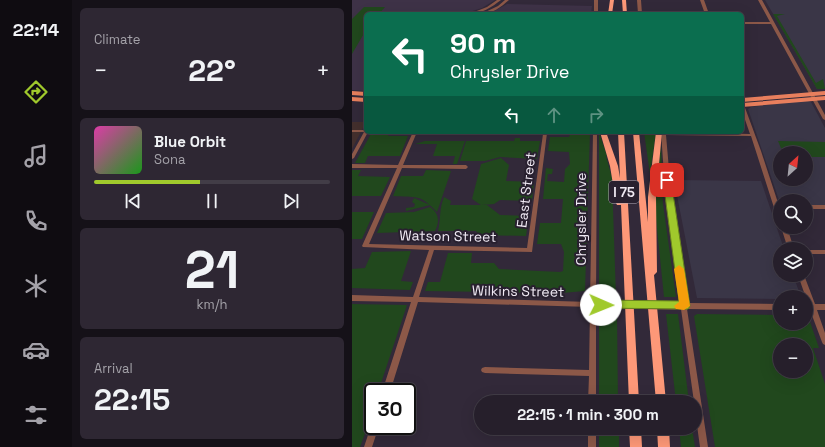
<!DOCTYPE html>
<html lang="en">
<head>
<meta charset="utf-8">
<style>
	body { margin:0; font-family:"Space Grotesk",sans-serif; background:#2e2733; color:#f1f3f6; height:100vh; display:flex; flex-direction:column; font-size:15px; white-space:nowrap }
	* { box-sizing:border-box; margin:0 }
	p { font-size:13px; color:#a4a2a9 }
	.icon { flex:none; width:22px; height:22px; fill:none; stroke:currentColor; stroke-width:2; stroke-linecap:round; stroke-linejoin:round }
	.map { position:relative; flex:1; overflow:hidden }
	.panel { display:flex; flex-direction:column; gap:8px; padding:8px; background:#151118; width:280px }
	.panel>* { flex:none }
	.top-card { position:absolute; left:12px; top:12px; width:380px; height:122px; border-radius:6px; box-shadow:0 4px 16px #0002,0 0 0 1px #423d47; background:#0b6e4f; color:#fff; overflow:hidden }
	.needle { width:26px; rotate:27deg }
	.controls { position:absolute; left:421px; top:146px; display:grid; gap:8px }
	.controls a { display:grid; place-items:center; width:40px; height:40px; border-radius:50%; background:#261f2b; box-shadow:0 4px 16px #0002,0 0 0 1px #423d47; font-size:20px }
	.speed { position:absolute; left:12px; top:383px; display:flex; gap:8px; font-size:20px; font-weight:700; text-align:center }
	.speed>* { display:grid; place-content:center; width:52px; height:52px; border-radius:50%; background:#261f2b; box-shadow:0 4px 16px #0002,0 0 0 1px #423d47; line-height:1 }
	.speed .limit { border:2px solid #111; border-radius:6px; background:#fff; color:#111 }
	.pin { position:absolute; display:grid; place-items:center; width:34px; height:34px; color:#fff; margin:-17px; border-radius:8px; box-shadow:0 2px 6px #0006 }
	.me { position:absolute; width:44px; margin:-22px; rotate:91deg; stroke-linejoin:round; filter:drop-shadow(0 0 3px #0008) }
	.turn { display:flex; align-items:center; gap:14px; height:84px; padding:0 20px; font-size:18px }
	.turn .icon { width:52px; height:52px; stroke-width:2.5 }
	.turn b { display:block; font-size:28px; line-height:34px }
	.lanes { display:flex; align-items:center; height:38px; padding:0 20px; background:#0003; justify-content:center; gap:20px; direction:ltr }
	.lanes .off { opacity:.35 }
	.big { font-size:30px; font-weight:600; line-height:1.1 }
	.panel .card { flex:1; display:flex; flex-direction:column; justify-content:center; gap:6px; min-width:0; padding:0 14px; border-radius:6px; background:#2e2733 }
	.panel .dial { align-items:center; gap:0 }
	.dial b { font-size:52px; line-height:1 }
	.song { display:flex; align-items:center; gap:12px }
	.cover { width:48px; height:48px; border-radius:6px; background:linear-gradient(135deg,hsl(320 70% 55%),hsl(120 70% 35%)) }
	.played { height:4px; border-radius:2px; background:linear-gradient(90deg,#a0c92c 45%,#423d47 45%) }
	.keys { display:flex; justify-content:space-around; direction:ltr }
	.heat { display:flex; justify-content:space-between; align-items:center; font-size:22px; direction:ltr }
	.trip { position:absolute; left:122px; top:395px; width:228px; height:40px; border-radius:20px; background:#261f2b; box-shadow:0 4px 16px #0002,0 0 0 1px #423d47; font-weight:600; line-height:40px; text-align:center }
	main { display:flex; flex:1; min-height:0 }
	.dock { display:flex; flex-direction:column; width:72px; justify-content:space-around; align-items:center; background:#0f0c11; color:#a4a2a9 }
	.dock .icon { width:28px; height:28px }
	.dock .on { color:#a0c92c }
	.dock b { font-size:18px; color:#f1f3f6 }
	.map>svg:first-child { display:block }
</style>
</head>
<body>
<main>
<nav class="dock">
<b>22:14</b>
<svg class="icon on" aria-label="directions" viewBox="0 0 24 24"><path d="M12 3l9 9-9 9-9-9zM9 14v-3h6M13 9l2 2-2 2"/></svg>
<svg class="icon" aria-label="music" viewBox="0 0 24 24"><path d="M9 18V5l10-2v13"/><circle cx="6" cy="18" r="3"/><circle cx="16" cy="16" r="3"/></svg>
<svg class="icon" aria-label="phone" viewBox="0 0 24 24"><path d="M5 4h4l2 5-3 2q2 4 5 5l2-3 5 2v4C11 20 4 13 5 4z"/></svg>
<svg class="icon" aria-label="climate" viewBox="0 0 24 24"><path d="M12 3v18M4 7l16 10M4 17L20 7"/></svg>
<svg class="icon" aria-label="car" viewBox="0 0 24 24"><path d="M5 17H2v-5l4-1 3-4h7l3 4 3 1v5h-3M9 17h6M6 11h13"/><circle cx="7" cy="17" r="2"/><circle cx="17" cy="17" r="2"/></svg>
<svg class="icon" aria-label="filters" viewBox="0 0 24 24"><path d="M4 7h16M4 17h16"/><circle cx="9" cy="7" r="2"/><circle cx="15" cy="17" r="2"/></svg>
</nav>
<section class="panel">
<div class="card"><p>Climate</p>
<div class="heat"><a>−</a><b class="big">22°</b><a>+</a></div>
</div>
<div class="card">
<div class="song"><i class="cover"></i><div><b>Blue Orbit</b><p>Sona</p></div></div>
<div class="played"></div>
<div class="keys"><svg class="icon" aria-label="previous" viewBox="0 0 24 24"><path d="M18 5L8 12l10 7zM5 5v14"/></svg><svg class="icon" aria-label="pause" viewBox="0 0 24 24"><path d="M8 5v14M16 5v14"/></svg><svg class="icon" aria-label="next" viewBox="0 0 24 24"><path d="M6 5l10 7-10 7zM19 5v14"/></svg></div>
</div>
<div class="card dial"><b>21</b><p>km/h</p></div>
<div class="card"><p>Arrival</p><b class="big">22:15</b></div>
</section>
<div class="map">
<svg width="473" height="447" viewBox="0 0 473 447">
	<rect width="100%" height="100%" fill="#322939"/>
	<!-- commercial -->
	<path fill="#432f2d" d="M0,122H14L0,149Z"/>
	<!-- industrial -->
	<path fill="#3a3647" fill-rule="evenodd" d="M413,0H473V89H465Z
		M453,100L459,102L473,128V206L454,205V201H428V203L396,109L399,107ZM428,153H454V179H428Z
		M322,180L409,181L432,249H428V275H441L449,297H428V299L345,298Z"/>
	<!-- built -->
	<path fill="#3e3247" d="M0,0H143L130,8L111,14H14V91L0,90Z
		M155,4L240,6L239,14H137Z"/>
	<!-- green -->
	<path fill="#21481d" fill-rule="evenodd" d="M12,7H33L27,14H14V30L0,54V19Z
		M421,14H433L425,16L464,83L471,79L473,89H465Z
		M20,132H38L36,136H56L48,156H16L13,163H3Z
		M219,132H238L233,291L210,293L73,291L76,282H88L96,253H120L119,263H142L147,269L208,272L211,271L212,252L209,244H185L188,223H209L211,199H191L194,168L201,169L200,174H196L195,181L212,182L213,169L218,164L217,152L196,151L198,137H217Z
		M247,132L255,156H254L260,178L264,297H253L247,292Z
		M292,132H304L298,174Z
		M163,138H168V141H188L185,159L148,157L133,161H108L114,141H162Z
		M73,141H113L105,164H101L103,156H81L85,144H63Z
		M426,141L473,142V157H454V153H431Z
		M309,143L311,204L324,297H312L303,209Z
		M149,158L157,165L154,181L182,182L180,201L148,200L142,204L130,205H135L148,215L177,216L174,236L127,235L124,231H86C89,219 87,209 92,197L99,201L98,205H129L120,199L129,164Z
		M0,170H9L6,176L38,177L29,196H0Z
		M74,170L99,171L85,212C67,193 65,198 41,196L49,176H71Z
		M62,198L78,205L54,211V208L62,207L63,204L60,202Z
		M78,207C87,213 88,222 83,231L25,233L34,213L62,212Z
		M0,212H22L10,239H0Z
		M59,251L49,281L61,282L58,290L0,288V269L13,268L20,252Z
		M0,304L55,305L26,392H21V408L13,427L15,428L8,447H0Z
		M252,313L265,314L266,402H247V317Z
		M314,314H326L337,402H324Z
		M345,314L428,315V323H454V315L456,316L467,348H461L473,384V447H363L342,316ZM428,345H454V371H428Z
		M247,428H267V447H247Z
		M327,428H340L343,447H329Z"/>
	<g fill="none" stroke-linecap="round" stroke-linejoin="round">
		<!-- minor -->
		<path fill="#8c5848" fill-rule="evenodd" d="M145,0H149C140,7 129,14 117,14L135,7Z
			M153,0H157C149,7 140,14 129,14L146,6Z
			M242,0H246V14H242Z
			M285,0H289L290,14H286Z
			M348,0H352L357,14H353Z
			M406,0H410L473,115V120L471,119L419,24H390V22H418Z
			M390,104L392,105L409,151L428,209V219L425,217L399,136L314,135L320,204L335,303L428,304V310L335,309L356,447H348L343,411V402H342L329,309L321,308L320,306L321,304L328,303L314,204L309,132L398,134L390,111Z
			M0,130H14V132H16L2,158L0,159V154L12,132H0Z
			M61,132H65L51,165H114L116,167L114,169L50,168L17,244L175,248L191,134L87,133L85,132H194L195,133L180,252L82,250L67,297L238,302L241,132H245L244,302L251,303L252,305L251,307H244V402H236L237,376L133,373L130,372L129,370L130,368L133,367L237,370L238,307L66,302L38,392H30L59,302L0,301V295L61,297L77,250L11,247L10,246L45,168H0V164L46,165Z
			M454,205H473V209H454Z
			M429,227H435L442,249H436Z
			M454,250H473V254H454Z
			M446,275H452L463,304H473V310H465L473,333V345L471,344L470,342L458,310H454V304H456Z
			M20,423H21V426H27L20,447H12Z
			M236,428H244V447H236Z"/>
		<!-- major -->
		<path fill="#e87f5d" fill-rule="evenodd" d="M0,91L14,92V96L0,95Z
			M473,91V95L390,102V98Z
			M473,96V100L390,107V103Z
			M0,97L14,98V102L0,101Z"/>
		<!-- highway -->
		<path fill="#fd9878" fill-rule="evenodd" d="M258,0H262L260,14H256Z
			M270,0H274L275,14H271Z
			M248,132H254L266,166L268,178L266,132H272L287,402H277L269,205H265L264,203L258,166Z
			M281,132H287L296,222V197L304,132H310L304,197L305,272L302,275L314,402H304Z
			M277,428H289L290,447H278Z
			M305,428H317L318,447H306Z"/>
		<!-- minor-bridge -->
		<path stroke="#8c5848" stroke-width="7" d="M249,305L323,306"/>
	</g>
	<!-- route -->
	<path fill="#a0c92c" stroke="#68831d" d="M315,177L319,180L338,306L336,309L245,308L244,305L249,300L327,301L311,180Z"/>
	<!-- slow -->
	<path fill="#f59e0b" d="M327,265L332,269L338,306L332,310L324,309L322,306L327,302L322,269Z"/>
	<g text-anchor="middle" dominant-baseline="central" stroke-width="4" stroke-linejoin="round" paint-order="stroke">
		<!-- shield labels -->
		<rect fill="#28202f" stroke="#b4adb9" stroke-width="1" x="257" y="181" width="30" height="22" rx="3"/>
		<g font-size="13" font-weight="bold" fill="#f0eaf4">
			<text x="272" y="192">I 75</text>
		</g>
		<!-- street labels -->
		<g font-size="14" fill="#f0eaf4" stroke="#28202f">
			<text transform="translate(174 190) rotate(-83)">East Street</text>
			<text transform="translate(229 219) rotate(-90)">Chrysler Drive</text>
			<text transform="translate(96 236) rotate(1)">Watson Street</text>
			<text transform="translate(166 291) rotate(1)">Wilkins Street</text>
		</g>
	</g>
</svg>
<div class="controls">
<a><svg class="needle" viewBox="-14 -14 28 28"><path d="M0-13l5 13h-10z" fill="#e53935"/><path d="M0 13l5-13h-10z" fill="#a4a2a9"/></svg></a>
<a><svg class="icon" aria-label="search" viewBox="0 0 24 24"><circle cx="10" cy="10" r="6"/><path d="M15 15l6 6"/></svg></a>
<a><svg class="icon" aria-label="layers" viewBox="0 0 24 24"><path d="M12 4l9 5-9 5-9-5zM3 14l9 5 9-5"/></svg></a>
<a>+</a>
<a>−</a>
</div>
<div class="speed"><div class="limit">30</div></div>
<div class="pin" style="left:315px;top:180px;background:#d93025"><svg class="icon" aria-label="arrive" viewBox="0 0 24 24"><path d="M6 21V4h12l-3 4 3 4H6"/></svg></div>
<svg class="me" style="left:249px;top:305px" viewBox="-20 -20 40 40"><circle r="19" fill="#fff"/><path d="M0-13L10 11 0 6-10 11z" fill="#a0c92c"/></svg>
<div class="trip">22:15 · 1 min · 300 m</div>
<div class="top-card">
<div class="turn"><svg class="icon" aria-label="left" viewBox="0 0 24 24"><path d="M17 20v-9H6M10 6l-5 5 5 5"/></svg><div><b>90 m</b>Chrysler Drive</div></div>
<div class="lanes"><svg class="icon" aria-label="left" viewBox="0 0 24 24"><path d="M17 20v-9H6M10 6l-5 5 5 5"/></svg><svg class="icon off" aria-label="ahead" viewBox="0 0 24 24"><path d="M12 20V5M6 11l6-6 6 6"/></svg><svg class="icon off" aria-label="right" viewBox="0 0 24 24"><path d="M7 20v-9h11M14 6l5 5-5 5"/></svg></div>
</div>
</div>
</main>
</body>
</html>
